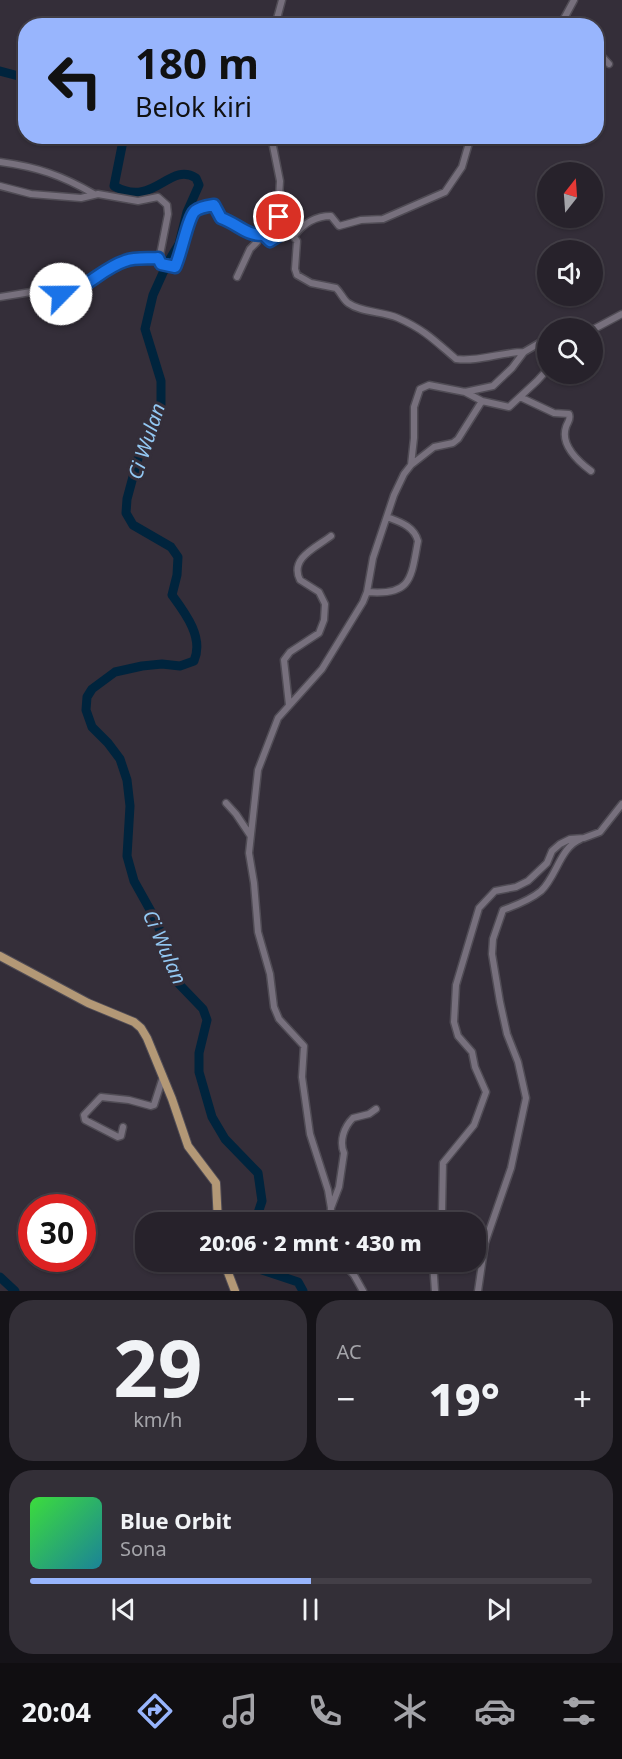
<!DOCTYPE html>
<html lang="id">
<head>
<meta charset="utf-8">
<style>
	body { margin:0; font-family:"Noto Sans",sans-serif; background:#332f37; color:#f1f3f6; height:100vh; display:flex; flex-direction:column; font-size:22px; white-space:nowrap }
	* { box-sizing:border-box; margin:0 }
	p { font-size:20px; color:#a4a4a9 }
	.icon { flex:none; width:33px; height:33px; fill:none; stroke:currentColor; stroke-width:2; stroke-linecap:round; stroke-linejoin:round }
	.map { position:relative; height:1291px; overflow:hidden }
	.drawer { display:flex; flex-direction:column; gap:9px; padding:9px; background:#151318; flex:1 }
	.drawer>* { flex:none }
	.top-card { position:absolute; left:18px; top:18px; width:586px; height:126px; border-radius:24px; box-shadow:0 2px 4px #0004,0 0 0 2px #433f47; background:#98b5fd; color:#111; overflow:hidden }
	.needle { width:39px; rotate:17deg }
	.buttons { position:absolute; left:537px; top:162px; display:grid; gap:12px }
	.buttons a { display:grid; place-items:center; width:66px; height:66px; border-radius:50%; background:#27222b; box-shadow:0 2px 4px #0004,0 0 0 2px #433f47; font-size:30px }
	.speed { position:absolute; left:18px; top:1194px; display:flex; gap:12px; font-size:30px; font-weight:700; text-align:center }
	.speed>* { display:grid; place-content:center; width:78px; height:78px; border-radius:50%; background:#27222b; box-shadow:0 2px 4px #0004,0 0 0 2px #433f47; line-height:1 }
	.speed .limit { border:9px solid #d22; background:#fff; color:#111 }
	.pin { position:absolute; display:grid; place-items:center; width:51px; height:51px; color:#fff; margin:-26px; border:3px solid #fff; border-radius:50%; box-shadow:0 2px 6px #0007 }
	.me { position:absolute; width:66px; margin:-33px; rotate:67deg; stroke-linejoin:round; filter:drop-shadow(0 0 4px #0008) }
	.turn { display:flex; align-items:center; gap:21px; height:126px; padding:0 18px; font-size:27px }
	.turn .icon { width:78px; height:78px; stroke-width:2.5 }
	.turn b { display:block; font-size:42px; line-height:51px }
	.big { font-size:45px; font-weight:800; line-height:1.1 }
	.drawer .widget { flex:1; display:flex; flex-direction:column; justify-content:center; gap:9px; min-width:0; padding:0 21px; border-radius:24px; background:#332f37 }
	.drawer .dial { align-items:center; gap:0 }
	.dial b { font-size:78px; line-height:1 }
	.song { display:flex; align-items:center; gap:18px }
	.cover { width:72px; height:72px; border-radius:9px; background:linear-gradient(135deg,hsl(120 70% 55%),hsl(190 70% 35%)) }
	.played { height:6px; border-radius:3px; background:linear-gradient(90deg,#98b5fd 50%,#433f47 50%) }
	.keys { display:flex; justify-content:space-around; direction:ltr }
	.heat { display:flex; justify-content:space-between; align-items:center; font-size:33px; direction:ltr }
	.drawer .tiles { flex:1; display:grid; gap:9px; grid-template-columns:1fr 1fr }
	.widget:last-child { grid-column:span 2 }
	.trip { position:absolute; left:135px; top:1212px; width:351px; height:60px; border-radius:24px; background:#27222b; box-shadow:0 2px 4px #0004,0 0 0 2px #433f47; font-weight:800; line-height:60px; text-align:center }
	.menu { display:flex; height:96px; justify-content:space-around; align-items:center; background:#100e11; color:#a4a4a9 }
	.menu .icon { width:42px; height:42px }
	.menu .on { color:#98b5fd }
	.menu b { font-size:27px; color:#f1f3f6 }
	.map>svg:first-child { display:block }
</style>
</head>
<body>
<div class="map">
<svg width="622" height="1291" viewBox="0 0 622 1291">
	<rect width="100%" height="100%" fill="#342e39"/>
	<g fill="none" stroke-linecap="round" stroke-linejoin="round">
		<!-- river -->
		<path stroke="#00243d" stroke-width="9" d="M0,71L26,78
			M124,136L114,186C154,209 169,161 196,178L199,185L187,212L179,244L167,264L153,295L145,329L161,381V405L155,428L140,451L127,499L126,513L133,525L171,547L178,557L177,575L172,595C186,614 204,638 194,661L180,666L162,664L142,666L115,672L92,689L87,697L86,710L92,727L108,743L120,759L127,780L130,806L127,856L134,881L153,915L167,946L178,983L203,1009L207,1020L199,1053V1072L212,1117L225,1139L258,1173L262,1201L255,1222
			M255,1262L262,1270L298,1282L303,1291
			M0,1277L15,1291"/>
		<!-- minor casing -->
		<g stroke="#504c55" stroke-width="9">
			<path id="minor" d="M275,26L282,0
				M560,26L574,0
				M597,51L609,64
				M271,136L280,181L278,213L283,224L297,241L295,269L297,275L311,283L336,288C341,293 343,299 348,303C362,313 382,311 398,318C425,330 435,341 456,359C479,362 501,352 524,352
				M0,162C37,167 61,175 94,194
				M0,186L31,194L81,198L98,194L138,201L158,197L167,205L168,214L159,260L161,264L173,268L175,267C180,256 189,216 196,211C200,207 208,206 214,205L221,218C237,224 246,236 264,235L269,241H273L280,236L283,224
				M294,236C303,224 316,216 331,216L339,226L361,220L383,219L445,192L462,167L471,136
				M237,277L250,249L257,242V236
				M0,297L31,292L54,295L70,293L84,286L93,279L125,260L158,258
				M592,330L622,314
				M465,392L482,401L509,407L537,381L548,369
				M520,397L554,413L569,414C571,420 568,421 566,427C560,445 579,462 591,471
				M411,465L434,447L453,443L458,439L482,401
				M367,592C412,596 411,578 418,541C414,526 400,522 387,517
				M289,705L284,660L290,652L319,633L324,620L325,604L319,592L300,580C289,558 317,547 331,536
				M226,803L236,814L250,835
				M123,1127L121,1136L118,1137L85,1120L84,1115L101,1097L129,1100L151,1106L154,1105L163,1077
				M331,1208L339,1187L344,1153C339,1141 344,1127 353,1118L369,1114L376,1109
				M330,1222L331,1208L328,1190L310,1134L302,1077L304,1046L279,1019L274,1007L270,974L258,932L254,883L249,853L258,770L278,718L322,669L363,602L367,592L373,558L394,495L404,474L411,465L414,438V407L420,389L429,385L465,392L493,386L512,368L524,352L548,338
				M444,1222L442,1211L443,1163L474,1125L486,1092L475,1067L472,1052L458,1036L454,1022L456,985L479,908L495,891L516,887L528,881L547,863L552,851L560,844L570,839L584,838L600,832L622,804
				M342,1262L354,1275L363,1291
				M433,1262L435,1291
				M478,1291L485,1243L511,1168L526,1098L518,1062L507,1034L500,1002L492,954L493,939L503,910C517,905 530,900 541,891C557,876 560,847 581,839"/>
		</g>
		<!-- major casing -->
		<g stroke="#504c55" stroke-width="10">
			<path id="major" d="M0,956L88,1003L134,1022L141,1028L147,1038L172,1099L188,1146L216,1183L218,1222
				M224,1262L235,1291"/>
		</g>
		<!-- minor -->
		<use href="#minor" stroke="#77707d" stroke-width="6"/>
		<!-- major -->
		<use href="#major" stroke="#b39876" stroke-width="8"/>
	</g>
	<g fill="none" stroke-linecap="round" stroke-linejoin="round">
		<!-- route casing -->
		<g stroke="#114b97" stroke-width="15">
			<path id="route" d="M61,294C86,290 101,269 125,261C135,257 148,259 158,258L161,264L175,267C181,255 188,217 195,211C200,207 208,206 214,205L221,218C238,224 246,236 264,235L270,241L281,234L283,224L279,217"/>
		</g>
		<!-- route -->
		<use href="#route" stroke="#1a73e8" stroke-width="10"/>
	</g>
	<g text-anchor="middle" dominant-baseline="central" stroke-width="6" stroke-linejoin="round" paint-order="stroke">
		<!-- water labels -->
		<g font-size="20" font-style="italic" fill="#93c8f3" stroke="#342e39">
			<text transform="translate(146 441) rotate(-72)">Ci Wulan</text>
			<text transform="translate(165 947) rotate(66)">Ci Wulan</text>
		</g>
	</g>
</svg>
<div class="buttons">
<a><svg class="needle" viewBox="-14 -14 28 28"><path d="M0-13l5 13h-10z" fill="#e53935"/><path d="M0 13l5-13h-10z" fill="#a4a4a9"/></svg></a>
<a><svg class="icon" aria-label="sound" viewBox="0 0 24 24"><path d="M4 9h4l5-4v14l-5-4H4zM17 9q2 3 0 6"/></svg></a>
<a><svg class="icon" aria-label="search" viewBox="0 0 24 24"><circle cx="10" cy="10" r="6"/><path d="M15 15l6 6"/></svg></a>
</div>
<div class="speed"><div class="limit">30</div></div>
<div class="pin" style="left:279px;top:217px;background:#d93025"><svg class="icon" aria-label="arrive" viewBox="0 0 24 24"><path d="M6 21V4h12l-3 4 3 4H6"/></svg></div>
<svg class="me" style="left:61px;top:294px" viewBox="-20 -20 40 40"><circle r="19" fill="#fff"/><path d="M0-13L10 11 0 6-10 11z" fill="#1a73e8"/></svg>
<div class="trip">20:06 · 2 mnt · 430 m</div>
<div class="top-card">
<div class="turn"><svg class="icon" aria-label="left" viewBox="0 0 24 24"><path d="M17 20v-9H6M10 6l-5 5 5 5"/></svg><div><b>180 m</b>Belok kiri</div></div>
</div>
</div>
<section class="drawer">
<div class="tiles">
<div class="widget dial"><b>29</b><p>km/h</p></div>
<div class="widget"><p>AC</p>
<div class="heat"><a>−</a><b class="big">19°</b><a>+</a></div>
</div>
<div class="widget">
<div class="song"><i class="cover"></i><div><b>Blue Orbit</b><p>Sona</p></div></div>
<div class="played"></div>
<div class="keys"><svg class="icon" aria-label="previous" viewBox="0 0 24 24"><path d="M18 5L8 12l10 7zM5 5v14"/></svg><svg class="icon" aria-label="pause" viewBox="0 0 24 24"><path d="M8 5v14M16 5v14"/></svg><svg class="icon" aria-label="next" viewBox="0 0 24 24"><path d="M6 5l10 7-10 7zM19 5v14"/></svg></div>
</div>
</div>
</section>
<nav class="menu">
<b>20:04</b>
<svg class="icon on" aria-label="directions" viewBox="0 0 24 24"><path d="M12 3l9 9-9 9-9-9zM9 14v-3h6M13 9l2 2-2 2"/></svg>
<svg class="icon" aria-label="music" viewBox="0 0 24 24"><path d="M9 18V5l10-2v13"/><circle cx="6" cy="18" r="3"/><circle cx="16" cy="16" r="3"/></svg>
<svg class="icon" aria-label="phone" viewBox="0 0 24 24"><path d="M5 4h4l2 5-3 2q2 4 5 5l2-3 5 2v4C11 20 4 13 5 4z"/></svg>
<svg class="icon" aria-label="climate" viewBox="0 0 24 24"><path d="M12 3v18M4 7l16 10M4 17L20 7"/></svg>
<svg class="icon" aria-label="car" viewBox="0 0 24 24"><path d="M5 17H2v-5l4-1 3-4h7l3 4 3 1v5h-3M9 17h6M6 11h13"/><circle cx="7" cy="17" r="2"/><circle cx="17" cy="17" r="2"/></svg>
<svg class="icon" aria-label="filters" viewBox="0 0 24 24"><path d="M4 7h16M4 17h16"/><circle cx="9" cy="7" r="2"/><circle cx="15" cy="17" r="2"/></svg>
</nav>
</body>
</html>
